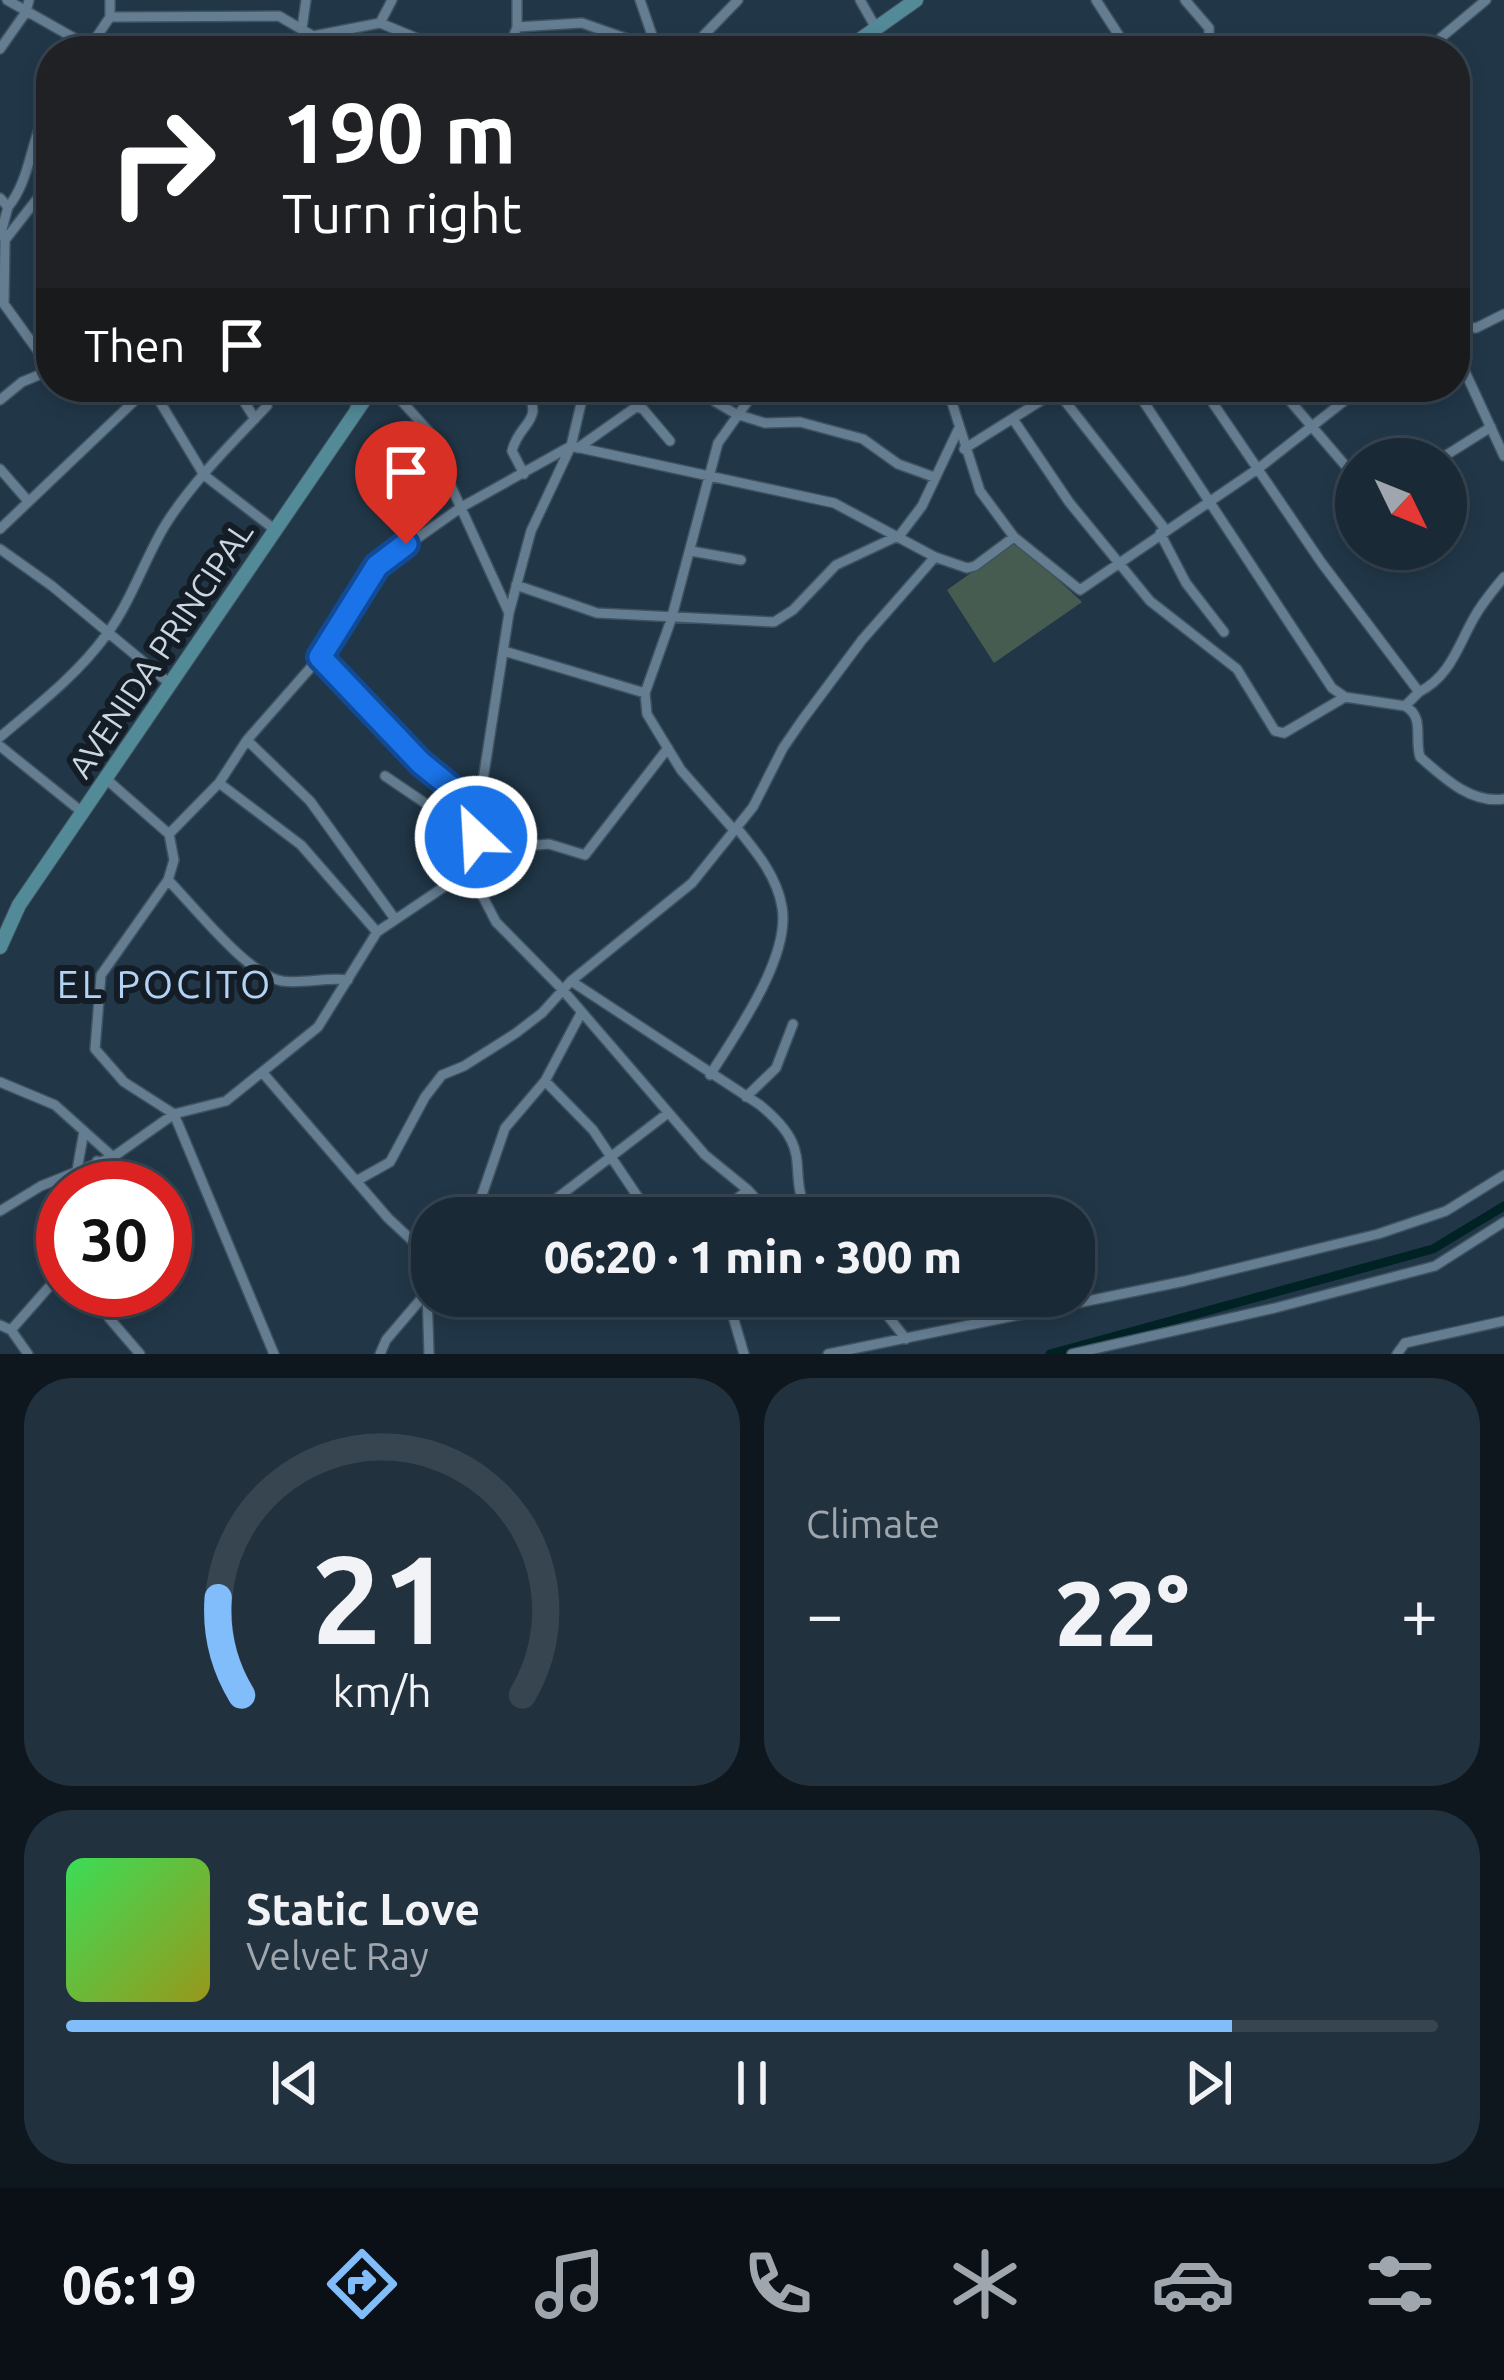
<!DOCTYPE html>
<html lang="en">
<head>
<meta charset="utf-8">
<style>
	body { margin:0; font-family:Ubuntu,sans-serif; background:#22313e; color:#f1f3f6; height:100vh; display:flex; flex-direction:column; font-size:45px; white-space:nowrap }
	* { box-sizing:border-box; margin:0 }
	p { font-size:39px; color:#9fa6ad }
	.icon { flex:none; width:66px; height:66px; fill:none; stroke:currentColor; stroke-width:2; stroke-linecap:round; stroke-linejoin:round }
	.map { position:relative; height:1354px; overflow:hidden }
	.side { display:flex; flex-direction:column; gap:24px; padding:24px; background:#0e171e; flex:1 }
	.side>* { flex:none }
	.banner { position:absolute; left:36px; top:36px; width:1434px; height:366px; border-radius:48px; box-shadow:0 6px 18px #0003,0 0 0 3px #374551; background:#202124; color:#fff; overflow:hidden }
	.needle { width:78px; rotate:133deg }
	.controls { position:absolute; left:1335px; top:438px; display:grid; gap:24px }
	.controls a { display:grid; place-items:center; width:132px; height:132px; border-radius:50%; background:#192936; box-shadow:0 6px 18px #0003,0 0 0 3px #374551; font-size:60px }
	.speed { position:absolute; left:36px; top:1161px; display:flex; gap:24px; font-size:60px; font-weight:700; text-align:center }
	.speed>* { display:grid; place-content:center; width:156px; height:156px; border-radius:50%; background:#192936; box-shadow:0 6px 18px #0003,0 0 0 3px #374551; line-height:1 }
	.speed .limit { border:18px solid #d22; background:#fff; color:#111 }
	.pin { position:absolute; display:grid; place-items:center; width:102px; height:102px; color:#fff; margin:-123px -51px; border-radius:50% 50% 50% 0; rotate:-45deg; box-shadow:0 0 12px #0007 }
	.pin .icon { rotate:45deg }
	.me { position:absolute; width:132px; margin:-66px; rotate:335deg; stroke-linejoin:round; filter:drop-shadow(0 0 9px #0008) }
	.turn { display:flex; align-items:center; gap:42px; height:252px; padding:0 48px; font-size:54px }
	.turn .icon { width:156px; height:156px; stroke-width:2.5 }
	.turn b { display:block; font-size:84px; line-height:102px }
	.then { display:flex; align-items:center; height:114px; padding:0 48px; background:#0003; gap:24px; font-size:45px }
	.big { font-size:90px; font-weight:800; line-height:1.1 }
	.side .widget { flex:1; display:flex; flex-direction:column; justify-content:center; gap:18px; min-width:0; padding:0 42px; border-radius:48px; background:#22313e }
	.side .dial { align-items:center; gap:0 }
	.dial svg { height:312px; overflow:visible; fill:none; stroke:#374551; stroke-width:7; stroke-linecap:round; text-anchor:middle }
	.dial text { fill:#f1f3f6; stroke:none }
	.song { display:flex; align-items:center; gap:36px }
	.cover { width:144px; height:144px; border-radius:18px; background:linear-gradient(135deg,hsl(130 70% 55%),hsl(60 70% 35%)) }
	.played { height:12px; border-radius:6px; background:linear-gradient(90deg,#80bdfa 85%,#374551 85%) }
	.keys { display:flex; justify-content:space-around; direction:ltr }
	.heat { display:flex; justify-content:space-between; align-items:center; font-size:66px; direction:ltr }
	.side .tiles { flex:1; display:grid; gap:24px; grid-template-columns:1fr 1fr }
	.widget:last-child { grid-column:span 2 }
	.trip { position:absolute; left:411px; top:1197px; width:684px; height:120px; border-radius:48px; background:#192936; box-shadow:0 6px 18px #0003,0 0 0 3px #374551; font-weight:800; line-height:120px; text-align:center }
	.tab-bar { display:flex; height:192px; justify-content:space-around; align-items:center; background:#0a1016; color:#9fa6ad }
	.tab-bar .icon { width:84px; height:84px }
	.tab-bar .selected { color:#80bdfa }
	.tab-bar b { font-size:54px; color:#f1f3f6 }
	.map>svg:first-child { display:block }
</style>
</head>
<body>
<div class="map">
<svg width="1504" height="1354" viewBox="0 0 1504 1354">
	<rect width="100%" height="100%" fill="#213748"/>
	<!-- green -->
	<path fill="#475c50" d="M1016,541L1082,602L994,663L947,590Z"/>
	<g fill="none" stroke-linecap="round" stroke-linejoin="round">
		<!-- canal -->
		<path stroke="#002225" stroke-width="9" d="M1050,1354L1433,1249L1504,1206"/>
		<!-- street casing -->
		<g stroke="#3e525f" stroke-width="12">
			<path id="street" d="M7,0L90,47
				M640,0L654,41L661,50
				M860,0L876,28
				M1096,0L1129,51
				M1185,0L1209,28V40L1193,51
				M110,17L279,16L313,36
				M380,23L431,44L436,51
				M517,27L582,23L662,51
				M302,28L306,0
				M89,48L110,17V0
				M0,49L26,12L29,0
				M305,51L313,36L380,23L392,0
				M508,51L517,27V0
				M695,51L704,35L738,0
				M1425,51L1486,0
				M51,181L5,240L4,304L51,369
				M0,198L8,207L2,229L5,240
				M8,207C32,178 30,136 51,104
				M1455,325L1476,328L1504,314
				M1455,350L1504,456
				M151,387L204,475L274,529
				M235,387L255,419
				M389,387L441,445L445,473L509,613
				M585,387L571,446L531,531L509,613L469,870L496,922L562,989L705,1155L748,1190L773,1218
				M701,387L714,401L736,414L765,423L800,422L863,439L898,464L934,477
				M1054,387L1165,529
				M1134,387L1332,688L1345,697L1405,706C1425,717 1414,738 1420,757C1444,778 1471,804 1504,799
				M1202,387L1321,562L1419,692L1405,706
				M1278,387L1356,478
				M0,400L22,382L51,370
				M355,408L359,387
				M1013,419L1069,502L1150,601L1237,669L1275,731L1284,733L1345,697
				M578,448L636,407L643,409L670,441
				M964,449L1063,387
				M1440,459L1491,427
				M0,469L28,501
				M524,474L512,451C519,421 546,423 525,387
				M0,529L149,387
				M1160,533L1186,583L1224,632
				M1014,537L1080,590L1259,468L1362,387
				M0,549L52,586L169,683
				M691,551L741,560
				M516,585L597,613L774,622L793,610L836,565L900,535L922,506L958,430
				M504,651L645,693
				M320,657L420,762L479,809
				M1419,692C1451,676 1458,645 1475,616C1483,602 1494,589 1504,577
				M0,737C38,705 78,674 107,634C131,601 144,561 164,527C191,483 232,443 267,406L256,387
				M247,740L310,801L395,919
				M0,746L82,812
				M385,776L475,837
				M105,778L169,834
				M219,783L301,845L377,932
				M734,830L681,770L647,714L645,693L671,620L718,443L758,387
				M474,850L549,844L585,855L668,748
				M168,880C194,906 247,975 282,981C304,984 325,977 348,980
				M571,981L760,1105C818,1153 784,1166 809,1218
				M262,1072L388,1218L432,1259
				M710,1075C736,1034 791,956 782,907C777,876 755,850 736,827
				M545,1081L593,1130L652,1218
				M0,1082L55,1105L113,1157L174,1114L226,1101L318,1027L377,932L469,870
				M746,1097L776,1068L793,1024
				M97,1161L110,1188
				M358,1180L390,1162L425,1097L442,1075L464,1066L516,1033L542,1013L571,981L692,883L753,807L783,748L803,719L862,640L935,557
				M83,1188L77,1170L84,1131
				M0,1211L41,1186L113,1157
				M474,1218L505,1128L545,1081L580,1015
				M531,1218L668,1113
				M712,1218L748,1190
				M105,1290L109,1318L140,1354
				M727,1296L744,1354
				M872,1296L906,1339
				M0,1325L11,1330L28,1354
				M11,1330L63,1271
				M274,1354L174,1114L124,1082L95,1049L101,975L168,880L174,860L169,834L219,783L247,740L320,657L378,566L460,508L571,446L834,503L935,557L967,568L975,566L1014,537L980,491L947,387
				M380,1354L386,1340L427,1292
				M429,1354L427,1292L432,1284
				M828,1354L1185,1281L1378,1234L1446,1211L1504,1175
				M1072,1354L1275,1308L1435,1266L1504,1222
				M1397,1354L1405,1343L1504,1321"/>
		</g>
		<!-- secondary casing -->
		<g stroke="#3e525f" stroke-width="16">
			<path id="secondary" d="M844,51L916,0
				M0,947L19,905L373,387"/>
		</g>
		<!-- street -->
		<use href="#street" stroke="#657d91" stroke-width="9"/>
		<!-- secondary -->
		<use href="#secondary" stroke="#538a98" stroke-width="14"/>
	</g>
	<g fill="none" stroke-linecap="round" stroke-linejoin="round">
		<!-- route casing -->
		<g stroke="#114b97" stroke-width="30">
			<path id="route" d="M406,544L377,566L320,657L421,763L478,809L476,837"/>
		</g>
		<!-- route -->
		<use href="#route" stroke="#1a73e8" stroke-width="21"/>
	</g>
	<g text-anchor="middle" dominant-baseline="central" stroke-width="12" stroke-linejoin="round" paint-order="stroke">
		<!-- street labels -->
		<g font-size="33" fill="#cad6e1" stroke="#141d25">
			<text transform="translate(160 649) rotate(-56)">AVENIDA PRINCIPAL</text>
		</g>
		<!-- quarter labels -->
		<g font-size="39" letter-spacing="3" fill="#b2d3f6" stroke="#141d25">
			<text x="165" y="983">EL POCITO</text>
		</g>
	</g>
</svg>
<div class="controls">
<a><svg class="needle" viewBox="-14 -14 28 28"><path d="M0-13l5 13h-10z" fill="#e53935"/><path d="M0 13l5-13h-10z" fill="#9fa6ad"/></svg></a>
</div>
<div class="speed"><div class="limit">30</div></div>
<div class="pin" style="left:406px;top:544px;background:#d93025"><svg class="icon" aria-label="arrive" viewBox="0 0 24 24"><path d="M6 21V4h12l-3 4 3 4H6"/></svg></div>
<svg class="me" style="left:476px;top:837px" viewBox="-20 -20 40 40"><circle r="17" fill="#1a73e8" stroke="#fff" stroke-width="3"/><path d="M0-11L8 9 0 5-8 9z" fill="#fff"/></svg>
<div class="trip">06:20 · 1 min · 300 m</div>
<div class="banner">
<div class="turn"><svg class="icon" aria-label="right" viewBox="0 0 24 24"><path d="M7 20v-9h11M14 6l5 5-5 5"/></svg><div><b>190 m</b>Turn right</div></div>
<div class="then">Then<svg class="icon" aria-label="arrive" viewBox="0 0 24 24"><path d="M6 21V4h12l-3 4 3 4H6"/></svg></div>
</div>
</div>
<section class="side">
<div class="tiles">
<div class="widget dial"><svg viewBox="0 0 100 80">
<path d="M14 69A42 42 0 1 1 86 69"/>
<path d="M14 69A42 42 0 0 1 8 44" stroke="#80bdfa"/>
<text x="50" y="56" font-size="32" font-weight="700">21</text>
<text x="50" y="72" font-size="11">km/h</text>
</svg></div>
<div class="widget"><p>Climate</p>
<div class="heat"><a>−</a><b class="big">22°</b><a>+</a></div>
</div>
<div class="widget">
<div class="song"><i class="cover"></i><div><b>Static Love</b><p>Velvet Ray</p></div></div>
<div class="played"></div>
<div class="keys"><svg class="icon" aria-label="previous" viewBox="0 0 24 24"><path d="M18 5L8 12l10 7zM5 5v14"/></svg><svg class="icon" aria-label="pause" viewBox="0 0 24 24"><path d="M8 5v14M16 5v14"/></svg><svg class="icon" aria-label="next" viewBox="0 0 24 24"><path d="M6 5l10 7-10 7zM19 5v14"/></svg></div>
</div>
</div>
</section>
<nav class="tab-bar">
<b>06:19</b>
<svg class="icon selected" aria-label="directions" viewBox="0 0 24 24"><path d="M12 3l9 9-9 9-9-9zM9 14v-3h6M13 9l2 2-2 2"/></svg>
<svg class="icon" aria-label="music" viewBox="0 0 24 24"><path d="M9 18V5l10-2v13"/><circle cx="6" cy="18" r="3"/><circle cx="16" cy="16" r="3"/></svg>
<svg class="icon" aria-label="phone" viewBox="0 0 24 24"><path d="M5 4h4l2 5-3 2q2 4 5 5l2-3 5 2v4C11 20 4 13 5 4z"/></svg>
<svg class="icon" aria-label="climate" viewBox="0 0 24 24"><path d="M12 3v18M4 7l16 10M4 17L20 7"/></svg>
<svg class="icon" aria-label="car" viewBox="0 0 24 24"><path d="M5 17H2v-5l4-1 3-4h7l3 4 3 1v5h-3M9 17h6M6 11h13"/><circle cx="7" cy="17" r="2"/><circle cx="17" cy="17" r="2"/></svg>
<svg class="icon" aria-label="filters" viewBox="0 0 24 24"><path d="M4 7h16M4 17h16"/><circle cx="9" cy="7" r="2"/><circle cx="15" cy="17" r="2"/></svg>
</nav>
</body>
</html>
